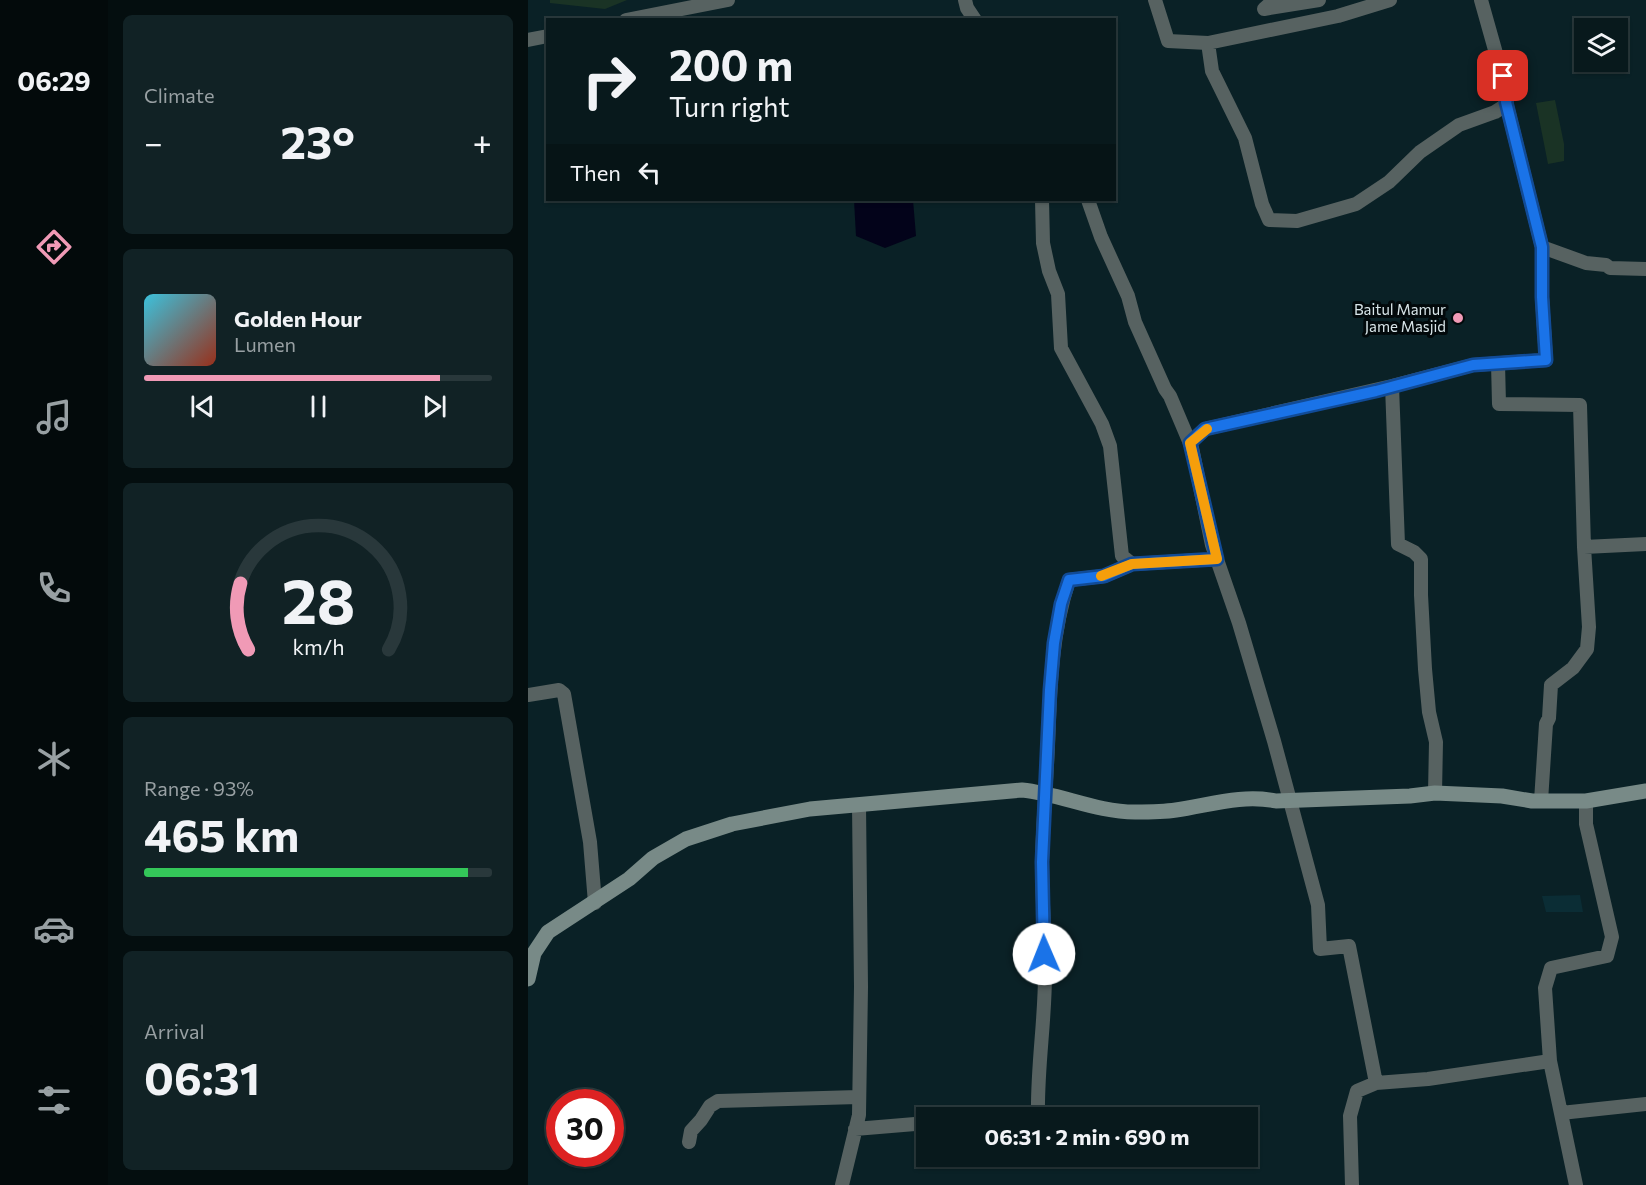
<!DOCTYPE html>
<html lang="en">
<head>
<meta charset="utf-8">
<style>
	body { margin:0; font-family:Commissioner,sans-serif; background:#112225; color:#f1f3f6; height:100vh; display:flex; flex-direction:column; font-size:22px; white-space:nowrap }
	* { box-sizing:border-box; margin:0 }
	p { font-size:20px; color:#98a0a3 }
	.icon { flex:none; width:33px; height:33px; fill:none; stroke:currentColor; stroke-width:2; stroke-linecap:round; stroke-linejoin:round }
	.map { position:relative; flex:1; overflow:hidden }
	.sheet { display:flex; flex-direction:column; gap:15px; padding:15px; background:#040e0f; width:420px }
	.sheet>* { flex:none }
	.top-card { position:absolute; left:18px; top:18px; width:570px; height:183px; border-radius:0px; box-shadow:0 2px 4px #0004,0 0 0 2px #29383b; background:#08191c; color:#f1f3f6; overflow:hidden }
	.fabs { position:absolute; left:1046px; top:18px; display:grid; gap:12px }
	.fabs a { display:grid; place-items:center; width:54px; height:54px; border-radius:0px; background:#08191c; box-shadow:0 2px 4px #0004,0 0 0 2px #29383b; font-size:30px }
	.speed { position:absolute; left:18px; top:1089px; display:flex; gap:12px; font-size:30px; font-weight:700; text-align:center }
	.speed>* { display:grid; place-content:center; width:78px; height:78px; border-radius:50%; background:#08191c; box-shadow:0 2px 4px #0004,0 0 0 2px #29383b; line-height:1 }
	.speed .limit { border:9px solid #d22; background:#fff; color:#111 }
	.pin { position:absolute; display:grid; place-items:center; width:51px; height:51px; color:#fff; margin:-26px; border-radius:12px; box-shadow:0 3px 9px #0006 }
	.me { position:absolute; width:66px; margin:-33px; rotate:359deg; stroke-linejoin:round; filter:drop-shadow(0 0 4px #0008) }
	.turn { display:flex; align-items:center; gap:21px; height:126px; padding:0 24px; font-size:27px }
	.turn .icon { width:78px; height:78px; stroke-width:2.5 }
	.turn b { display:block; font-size:42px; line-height:51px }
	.then { display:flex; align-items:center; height:57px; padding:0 24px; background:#0003; gap:12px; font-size:22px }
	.big { font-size:45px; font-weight:700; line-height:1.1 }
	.sheet .card { flex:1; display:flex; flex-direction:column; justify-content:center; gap:9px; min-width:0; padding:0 21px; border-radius:9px; background:#112225 }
	.sheet .dial { align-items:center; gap:0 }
	.dial svg { height:156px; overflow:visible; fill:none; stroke:#29383b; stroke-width:7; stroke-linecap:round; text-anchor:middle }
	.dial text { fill:#f1f3f6; stroke:none }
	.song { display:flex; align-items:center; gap:18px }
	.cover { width:72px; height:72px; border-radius:9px; background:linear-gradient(135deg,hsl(190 70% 55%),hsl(10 70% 35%)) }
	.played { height:6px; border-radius:3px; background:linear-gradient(90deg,#f09ab6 85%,#29383b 85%) }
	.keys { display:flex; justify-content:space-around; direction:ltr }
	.heat { display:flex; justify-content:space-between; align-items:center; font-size:33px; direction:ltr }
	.charge { height:9px; border-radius:4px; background:linear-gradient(90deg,#34c759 93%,#29383b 0) }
	.trip { position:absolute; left:388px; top:1107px; width:342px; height:60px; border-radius:0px; background:#08191c; box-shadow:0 2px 4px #0004,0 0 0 2px #29383b; font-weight:700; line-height:60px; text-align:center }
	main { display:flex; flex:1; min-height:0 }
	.tab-bar { display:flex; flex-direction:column; width:108px; justify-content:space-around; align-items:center; background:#030a0b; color:#98a0a3 }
	.tab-bar .icon { width:42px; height:42px }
	.tab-bar .on { color:#f09ab6 }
	.tab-bar b { font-size:27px; color:#f1f3f6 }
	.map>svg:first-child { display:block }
</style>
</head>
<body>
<main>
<nav class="tab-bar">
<b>06:29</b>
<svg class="icon on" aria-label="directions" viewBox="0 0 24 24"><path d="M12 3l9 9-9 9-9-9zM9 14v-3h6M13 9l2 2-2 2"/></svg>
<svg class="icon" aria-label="music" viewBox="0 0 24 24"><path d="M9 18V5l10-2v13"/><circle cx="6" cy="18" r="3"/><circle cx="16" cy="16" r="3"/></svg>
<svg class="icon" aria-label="phone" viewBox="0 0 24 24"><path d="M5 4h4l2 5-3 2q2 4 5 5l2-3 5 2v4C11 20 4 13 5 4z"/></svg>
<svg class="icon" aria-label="climate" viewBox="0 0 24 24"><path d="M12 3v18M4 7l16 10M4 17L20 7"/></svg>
<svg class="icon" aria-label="car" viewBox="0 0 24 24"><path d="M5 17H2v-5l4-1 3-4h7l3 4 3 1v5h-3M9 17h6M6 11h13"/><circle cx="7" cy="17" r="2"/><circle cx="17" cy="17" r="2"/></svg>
<svg class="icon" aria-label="filters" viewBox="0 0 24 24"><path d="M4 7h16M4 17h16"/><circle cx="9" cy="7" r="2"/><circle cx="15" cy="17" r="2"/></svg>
</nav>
<section class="sheet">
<div class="card"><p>Climate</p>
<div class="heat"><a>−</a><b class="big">23°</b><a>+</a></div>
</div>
<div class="card">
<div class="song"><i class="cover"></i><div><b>Golden Hour</b><p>Lumen</p></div></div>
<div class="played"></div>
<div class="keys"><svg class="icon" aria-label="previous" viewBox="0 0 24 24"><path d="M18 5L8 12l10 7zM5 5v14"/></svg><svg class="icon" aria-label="pause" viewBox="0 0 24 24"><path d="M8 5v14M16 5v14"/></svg><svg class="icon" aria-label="next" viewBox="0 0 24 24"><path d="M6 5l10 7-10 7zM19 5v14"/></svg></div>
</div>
<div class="card dial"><svg viewBox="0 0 100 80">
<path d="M14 69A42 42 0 1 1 86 69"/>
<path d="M14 69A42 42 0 0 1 10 35" stroke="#f09ab6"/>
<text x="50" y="56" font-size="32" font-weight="700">28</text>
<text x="50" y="72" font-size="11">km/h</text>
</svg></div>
<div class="card"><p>Range · 93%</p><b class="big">465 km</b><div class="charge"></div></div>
<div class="card"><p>Arrival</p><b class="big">06:31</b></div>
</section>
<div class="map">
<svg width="1118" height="1185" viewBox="0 0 1118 1185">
	<rect width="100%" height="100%" fill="#0a2126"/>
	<!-- built -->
	<path fill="#0b2d35" d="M1052,895L1055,912H1018L1014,896Z"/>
	<!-- green -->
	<path fill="#1a3325" d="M22,0H99L77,9L22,3Z
		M1027,100L1036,144V161L1020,164L1008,103Z"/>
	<!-- water -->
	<path fill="#03031a" d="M326,200H385L388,236L357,248L328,236Z"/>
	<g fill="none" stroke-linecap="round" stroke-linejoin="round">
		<!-- street -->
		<path stroke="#576261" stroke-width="14" d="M437,0L439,8L447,20
			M627,0L640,41L680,43L810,16L862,0
			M746,0L736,9L791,0
			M98,20L200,0
			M0,40L20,36
			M680,43L684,71L717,138L734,204L741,220L769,221L828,204L861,182L892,152L931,125L967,112L978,105L980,96L953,0
			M978,102L1014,247
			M514,200L515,243L521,271L530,294L533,348L574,424L582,446L594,556L604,564L689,559
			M560,200L573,237L600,296L607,322L637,389L642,396L664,448L684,545L711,623L746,741L790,905L792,949L821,946L848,1083
			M970,363L971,404L1052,405L1056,547
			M662,443L677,429L864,386
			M0,695L31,690L36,694L62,842L67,903
			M907,793L908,742L901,712L897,669L893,595V559L886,552L870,544L864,386L945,365L1018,360L1014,297V247L1058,263L1078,265L1082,268L1118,269
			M1013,801L1018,724L1021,718L1023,685L1045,668L1059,649L1061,627L1056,547L1118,544
			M1033,1113L1118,1104
			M476,1118L510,1115C509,1068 517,1022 517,974C517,936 514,898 514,860C515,823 518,785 520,747C522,690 523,635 541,580L576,576L604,564
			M327,1129L399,1123
			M161,1142L163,1131L173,1120L182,1106L190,1101L330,1097
			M314,1185L331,1115L333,987L331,805
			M824,1185L822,1116L829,1091L848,1083L900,1079L1022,1061
			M1048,1185L1022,1061L1017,988L1023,968L1079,956L1084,937L1058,824V801"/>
		<!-- secondary -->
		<path stroke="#788a87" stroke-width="15" d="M0,979L6,953L20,932L101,879L125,858L158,839L204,824L282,809L494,790C533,794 568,812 607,812C620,812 635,812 648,810C682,805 714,794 748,801L882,796L907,793L974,796L1004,801H1058L1118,791"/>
	</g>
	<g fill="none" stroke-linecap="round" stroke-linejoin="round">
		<!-- route casing -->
		<g stroke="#114b97" stroke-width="15">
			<path id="route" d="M516,954L514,862L522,690L526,643L533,604L541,580L576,576L604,564L689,559L662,443L677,429L848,391L945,365L1018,360L1014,297V247L978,102L980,96L975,76"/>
		</g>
		<!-- route -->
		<use href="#route" stroke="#1a73e8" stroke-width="10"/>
		<!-- slow -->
		<path stroke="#f59e0b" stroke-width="10" d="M573,576L604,564L689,559L662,443L679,429"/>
	</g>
	<!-- markers -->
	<circle fill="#f09ab6" stroke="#02090b" stroke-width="2" cx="930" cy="318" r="6"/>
	<g text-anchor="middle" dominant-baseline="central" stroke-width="6" stroke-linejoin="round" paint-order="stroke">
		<!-- poi labels -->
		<g font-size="15" fill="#d8e5e9" stroke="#02090b" text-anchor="end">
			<text x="918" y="309">Baitul Mamur<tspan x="918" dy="17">Jame Masjid</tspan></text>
		</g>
	</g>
</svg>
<div class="fabs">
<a><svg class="icon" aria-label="layers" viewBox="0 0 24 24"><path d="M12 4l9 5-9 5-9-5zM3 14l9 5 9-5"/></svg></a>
</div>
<div class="speed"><div class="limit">30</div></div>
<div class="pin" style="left:975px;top:76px;background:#d93025"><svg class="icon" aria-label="arrive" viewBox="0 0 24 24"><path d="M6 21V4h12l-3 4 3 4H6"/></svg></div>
<svg class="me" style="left:516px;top:954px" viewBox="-20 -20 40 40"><circle r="19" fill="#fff"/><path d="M0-13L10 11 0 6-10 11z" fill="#1a73e8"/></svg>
<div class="trip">06:31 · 2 min · 690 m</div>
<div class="top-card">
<div class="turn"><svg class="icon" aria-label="right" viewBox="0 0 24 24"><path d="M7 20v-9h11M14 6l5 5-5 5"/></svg><div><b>200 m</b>Turn right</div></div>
<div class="then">Then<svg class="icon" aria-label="left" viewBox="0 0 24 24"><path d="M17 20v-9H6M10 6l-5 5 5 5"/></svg></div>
</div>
</div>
</main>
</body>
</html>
